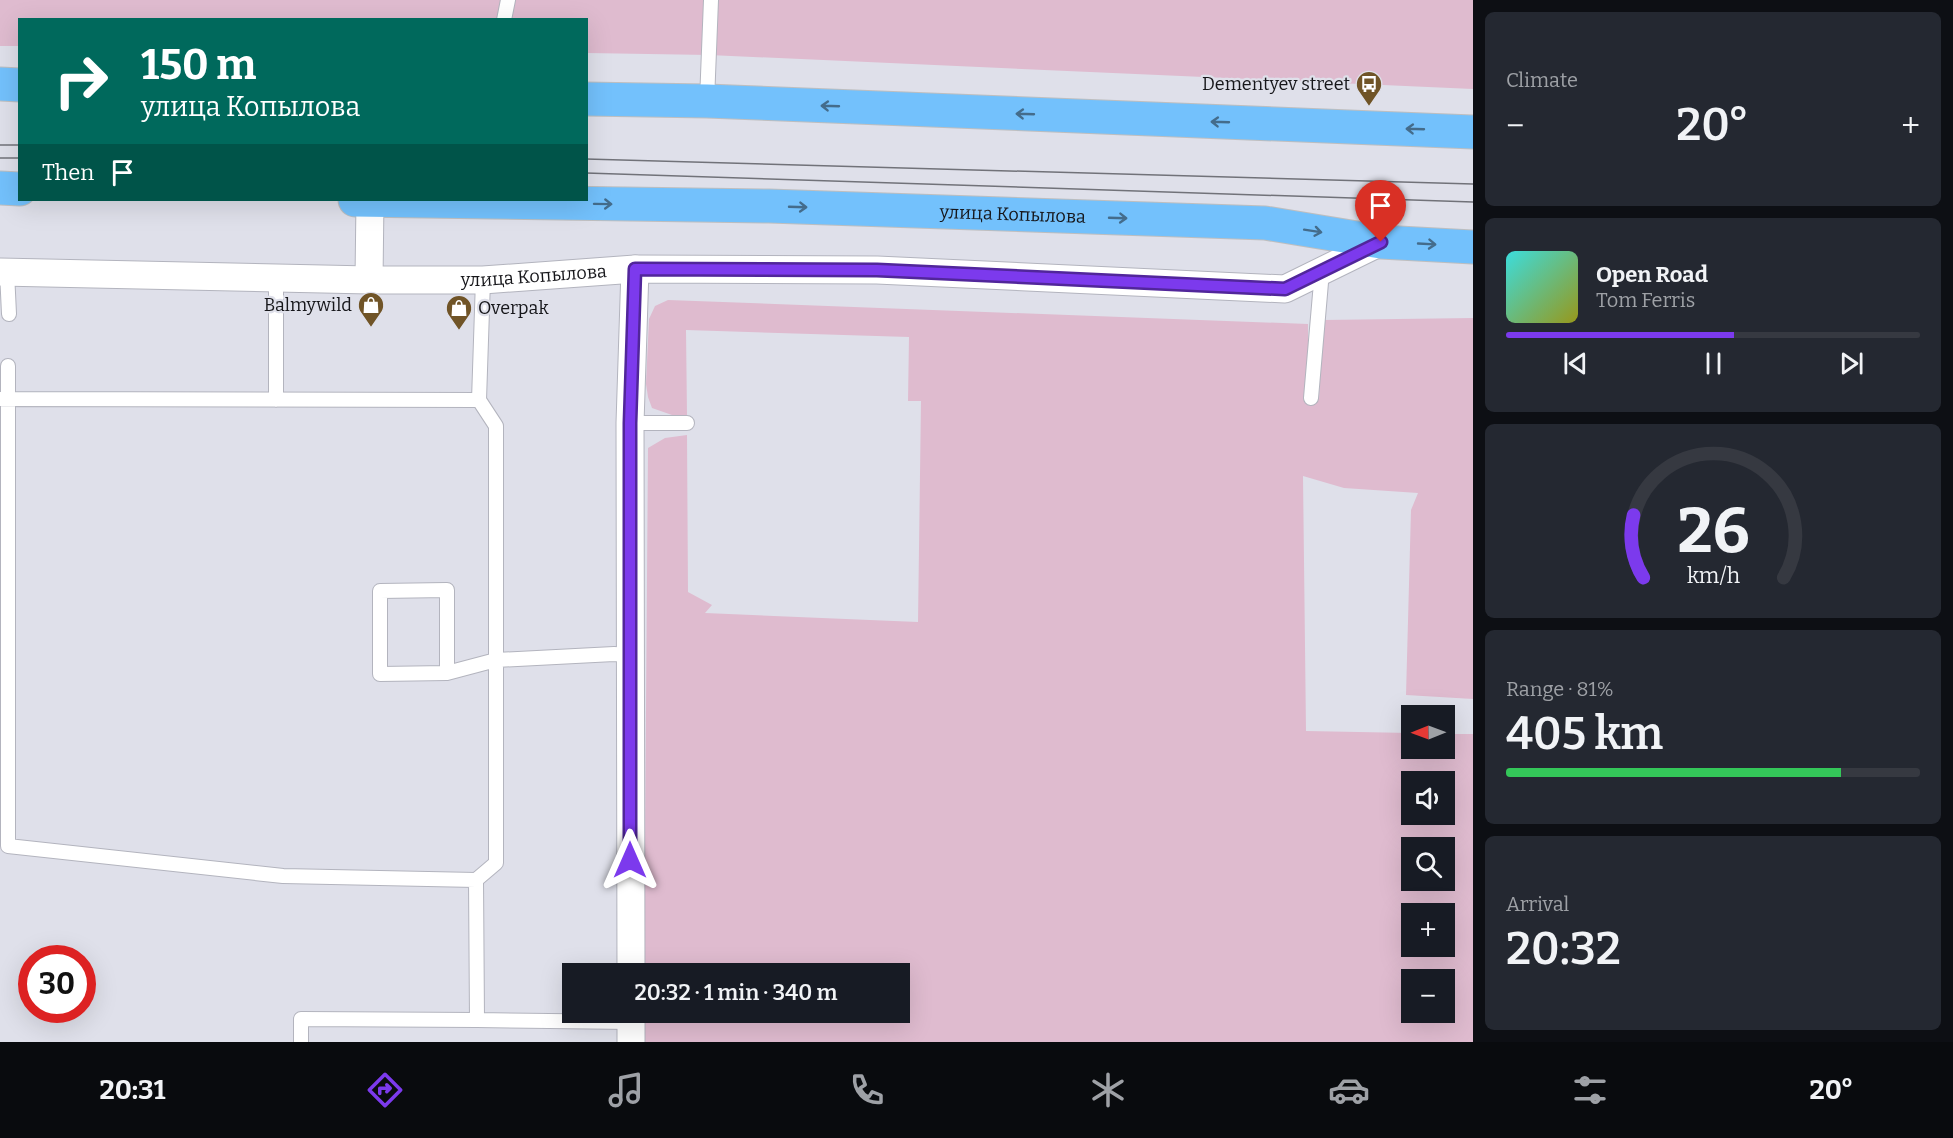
<!DOCTYPE html>
<html lang="en">
<head>
<meta charset="utf-8">
<style>
	body { margin:0; font-family:Bitter,serif; background:#242831; color:#f1f3f6; height:100vh; display:flex; flex-direction:column; font-size:22px; white-space:nowrap }
	* { box-sizing:border-box; margin:0 }
	p { font-size:20px; color:#9ea1a6 }
	.icon { flex:none; width:33px; height:33px; fill:none; stroke:currentColor; stroke-width:2; stroke-linecap:round; stroke-linejoin:round }
	.map { position:relative; flex:1; overflow:hidden }
	.panel { display:flex; flex-direction:column; gap:12px; padding:12px; background:#0d0f14; width:480px }
	.panel>* { flex:none }
	.guide { position:absolute; left:18px; top:18px; width:570px; height:183px; border-radius:0px; box-shadow:0 6px 24px #0002; background:#00695c; color:#fff; overflow:hidden }
	.needle { width:39px; rotate:269deg }
	.buttons { position:absolute; left:1401px; top:705px; display:grid; gap:12px }
	.buttons a { display:grid; place-items:center; width:54px; height:54px; border-radius:0px; background:#171b24; box-shadow:0 6px 24px #0002; font-size:30px }
	.speed { position:absolute; left:18px; top:945px; display:flex; gap:12px; font-size:30px; font-weight:700; text-align:center }
	.speed>* { display:grid; place-content:center; width:78px; height:78px; border-radius:50%; background:#171b24; box-shadow:0 6px 24px #0002; line-height:1 }
	.speed .limit { border:9px solid #d22; background:#fff; color:#111 }
	.pin { position:absolute; display:grid; place-items:center; width:51px; height:51px; color:#fff; margin:-62px -26px; border-radius:50% 50% 50% 0; rotate:-45deg; box-shadow:0 0 6px #0007 }
	.pin .icon { rotate:45deg }
	.me { position:absolute; width:66px; margin:-33px; rotate:0deg; stroke-linejoin:round; filter:drop-shadow(0 0 4px #0008) }
	.turn { display:flex; align-items:center; gap:21px; height:126px; padding:0 24px; font-size:27px }
	.turn .icon { width:78px; height:78px; stroke-width:2.5 }
	.turn b { display:block; font-size:42px; line-height:51px }
	.then { display:flex; align-items:center; height:57px; padding:0 24px; background:#0003; gap:12px; font-size:22px }
	.big { font-size:45px; font-weight:600; line-height:1.1 }
	.panel .tile { flex:1; display:flex; flex-direction:column; justify-content:center; gap:9px; min-width:0; padding:0 21px; border-radius:9px; background:#242831 }
	.panel .dial { align-items:center; gap:0 }
	.dial svg { height:156px; overflow:visible; fill:none; stroke:#363941; stroke-width:7; stroke-linecap:round; text-anchor:middle }
	.dial text { fill:#f1f3f6; stroke:none }
	.song { display:flex; align-items:center; gap:18px }
	.cover { width:72px; height:72px; border-radius:9px; background:linear-gradient(135deg,hsl(180 70% 55%),hsl(60 70% 35%)) }
	.played { height:6px; border-radius:3px; background:linear-gradient(90deg,#7c3aed 55%,#363941 55%) }
	.keys { display:flex; justify-content:space-around; direction:ltr }
	.heat { display:flex; justify-content:space-between; align-items:center; font-size:33px; direction:ltr }
	.charge { height:9px; border-radius:4px; background:linear-gradient(90deg,#34c759 81%,#363941 0) }
	.trip { position:absolute; left:562px; top:963px; width:348px; height:60px; border-radius:0px; background:#171b24; box-shadow:0 6px 24px #0002; font-weight:600; line-height:60px; text-align:center }
	.menu { display:flex; height:96px; justify-content:space-around; align-items:center; background:#090b0e; color:#9ea1a6 }
	.menu .icon { width:42px; height:42px }
	.menu .active { color:#7c3aed }
	.menu b { font-size:27px; color:#f1f3f6 }
	main { display:flex; flex:1; min-height:0 }
	.map>svg:first-child { display:block }
</style>
</head>
<body>
<main>
<div class="map">
<svg width="1473" height="1042" viewBox="0 0 1473 1042">
	<rect width="100%" height="100%" fill="#dfe0ea"/>
	<!-- green -->
	<path fill="#dfbbcf" fill-rule="evenodd" d="M0,0H1473V89L709,55L587,53L586,20H20L19,46H0Z
		M668,300L1308,324V369L1319,399L1323,320L1473,318V699L1406,695L1411,510L1418,493L1344,488L1303,476L1306,731L1411,733L1412,748H1444L1445,734H1473V1042H643V1013L900,1012V974L644,973L648,448L665,438L687,435L688,592L712,605L705,613L918,622L921,401H908L909,337L686,330L687,415H672L652,408L648,397L646,384L649,319L655,306ZM1412,782H1444V814H1412ZM1412,848H1444V880H1412ZM1412,914H1444V946H1412ZM1412,980H1444V1012H1412Z"/>
	<g fill="none" stroke-linecap="round" stroke-linejoin="round">
		<!-- service casing -->
		<g stroke="#b3b4be" stroke-width="16">
			<path id="service" d="M504,20L508,0
				M707,101L711,0
				M7,272L9,314
				M483,280L479,400L496,426V863L476,880L477,1020L631,1022
				M8,366V846L283,876L476,880
				M1311,398L1322,271
				M1,399L479,400
				M276,400V278
				M630,423H687
				M447,673V590L380,591V674L447,673L496,660L614,654L629,655
				M301,1042V1019L477,1020"/>
		</g>
		<!-- minor casing -->
		<g stroke="#b3b4be" stroke-width="29">
			<g id="minor">
				<path id="s1" d="M0,272L369,280H483L635,269L877,270L1285,289L1381,242"/>
				<path d="M369,280L370,200"/>
				<path d="M631,974L630,423L635,269"/>
				<path d="M631,1042V1012"/>
			</g>
		</g>
		<!-- primary casing -->
		<g stroke="#bebebf" stroke-width="35">
			<g id="primary">
				<path d="M0,84L20,85"/>
				<path d="M586,99L707,101L1473,132"/>
				<path d="M0,188L20,189"/>
				<path id="s2" d="M355,200L769,206L1265,223L1381,242L1473,247"/>
			</g>
		</g>
		<!-- service -->
		<use href="#service" stroke="#fff" stroke-width="14"/>
		<!-- minor -->
		<use href="#minor" stroke="#fff" stroke-width="27"/>
		<!-- primary -->
		<use href="#primary" stroke="#73c1fc" stroke-width="33"/>
		<!-- tram -->
		<path stroke="#717279" stroke-width="1.5" d="M0,145H20
			M0,158H20
			M586,159L1473,184
			M586,173L1473,202"/>
	</g>
	<!-- one-way arrows -->
	<defs><path id="oneway-shaft" d="M-6 0H5M1.5-3L5.5 0L1.5 3" fill="none" stroke-width="1.6" stroke-linecap="round" stroke-linejoin="round" transform="scale(1.5)"/></defs>
	<g stroke="#446c8b">
		<use href="#oneway-shaft" transform="translate(830 106) rotate(-178)"/>
		<use href="#oneway-shaft" transform="translate(1025 114) rotate(-178)"/>
		<use href="#oneway-shaft" transform="translate(1220 122) rotate(-178)"/>
		<use href="#oneway-shaft" transform="translate(1415 129) rotate(-178)"/>
		<use href="#oneway-shaft" transform="translate(603 204) rotate(1)"/>
		<use href="#oneway-shaft" transform="translate(798 207) rotate(2)"/>
		<use href="#oneway-shaft" transform="translate(1118 218) rotate(2)"/>
		<use href="#oneway-shaft" transform="translate(1313 231) rotate(9)"/>
		<use href="#oneway-shaft" transform="translate(1427 244) rotate(3)"/>
	</g>
	<g fill="none" stroke-linecap="round" stroke-linejoin="round">
		<!-- route casing -->
		<g stroke="#51269a" stroke-width="15">
			<path id="route" d="M630,860V423L635,269L877,270L1285,289L1381,242"/>
		</g>
		<!-- route -->
		<use href="#route" stroke="#7c3aed" stroke-width="10"/>
	</g>
	<!-- icons -->
	<defs>
		<g id="bus-pin" transform="scale(1.35)"><path d="M0 17L-7.5 6A9.5 9.5 0 1 1 7.5 6Z" fill="#705427" stroke="#dfe0ea"/><path d="M-5-6H5V4H4V6H2V4H-2V6H-4V4H-5ZM-3.5-4V0h7V-4ZM-3.5 1.2v1.5H-2V1.2ZM2 1.2v1.5H3.5V1.2Z" fill="#fff"/></g>
		<g id="shop-pin" transform="scale(1.35)"><path d="M0 17L-7.5 6A9.5 9.5 0 1 1 7.5 6Z" fill="#705427" stroke="#dfe0ea"/><path d="M-5-2.5h2.3a2.7 3.5 0 0 1 5.4 0H5L5.5 6h-11ZM-1.5-2.5h3a1.5 2.3 0 0 0-3 0Z" fill="#fff"/></g>
	</defs>
	<g fill-rule="evenodd">
		<use href="#bus-pin" x="1369" y="84"/>
		<use href="#shop-pin" x="371" y="305"/>
		<use href="#shop-pin" x="459" y="308"/>
	</g>
	<g text-anchor="middle" dominant-baseline="central" stroke-width="4.5" stroke-linejoin="round" paint-order="stroke">
		<!-- poi labels -->
		<g font-size="18" fill="#16161a" stroke="#dfe0ea" text-anchor="end">
			<text x="1350" y="84">Dementyev street</text>
			<text x="352" y="305">Balmywild</text>
			<text x="478" y="308" text-anchor="start">Overpak</text>
		</g>
		<!-- street labels -->
		<g font-size="18" fill="#16161a" stroke="#dfe0ea">
			<text stroke="none"><textPath href="#s2" startOffset="658">улица Копылова</textPath></text>
			<text stroke="none"><textPath href="#s1" startOffset="534">улица Копылова</textPath></text>
		</g>
	</g>
</svg>
<div class="buttons">
<a><svg class="needle" viewBox="-14 -14 28 28"><path d="M0-13l5 13h-10z" fill="#e53935"/><path d="M0 13l5-13h-10z" fill="#9ea1a6"/></svg></a>
<a><svg class="icon" aria-label="sound" viewBox="0 0 24 24"><path d="M4 9h4l5-4v14l-5-4H4zM17 9q2 3 0 6"/></svg></a>
<a><svg class="icon" aria-label="search" viewBox="0 0 24 24"><circle cx="10" cy="10" r="6"/><path d="M15 15l6 6"/></svg></a>
<a>+</a>
<a>−</a>
</div>
<div class="speed"><div class="limit">30</div></div>
<div class="pin" style="left:1381px;top:242px;background:#d93025"><svg class="icon" aria-label="arrive" viewBox="0 0 24 24"><path d="M6 21V4h12l-3 4 3 4H6"/></svg></div>
<svg class="me" style="left:630px;top:860px" viewBox="-20 -20 40 40"><path d="M0-17L14 15 0 8-14 15z" fill="#7c3aed" stroke="#fff" stroke-width="4"/></svg>
<div class="trip">20:32 · 1 min · 340 m</div>
<div class="guide">
<div class="turn"><svg class="icon" aria-label="right" viewBox="0 0 24 24"><path d="M7 20v-9h11M14 6l5 5-5 5"/></svg><div><b>150 m</b>улица Копылова</div></div>
<div class="then">Then<svg class="icon" aria-label="arrive" viewBox="0 0 24 24"><path d="M6 21V4h12l-3 4 3 4H6"/></svg></div>
</div>
</div>
<section class="panel">
<div class="tile"><p>Climate</p>
<div class="heat"><a>−</a><b class="big">20°</b><a>+</a></div>
</div>
<div class="tile">
<div class="song"><i class="cover"></i><div><b>Open Road</b><p>Tom Ferris</p></div></div>
<div class="played"></div>
<div class="keys"><svg class="icon" aria-label="previous" viewBox="0 0 24 24"><path d="M18 5L8 12l10 7zM5 5v14"/></svg><svg class="icon" aria-label="pause" viewBox="0 0 24 24"><path d="M8 5v14M16 5v14"/></svg><svg class="icon" aria-label="next" viewBox="0 0 24 24"><path d="M6 5l10 7-10 7zM19 5v14"/></svg></div>
</div>
<div class="tile dial"><svg viewBox="0 0 100 80">
<path d="M14 69A42 42 0 1 1 86 69"/>
<path d="M14 69A42 42 0 0 1 9 37" stroke="#7c3aed"/>
<text x="50" y="56" font-size="32" font-weight="700">26</text>
<text x="50" y="72" font-size="11">km/h</text>
</svg></div>
<div class="tile"><p>Range · 81%</p><b class="big">405 km</b><div class="charge"></div></div>
<div class="tile"><p>Arrival</p><b class="big">20:32</b></div>
</section>
</main>
<nav class="menu">
<b>20:31</b>
<svg class="icon active" aria-label="directions" viewBox="0 0 24 24"><path d="M12 3l9 9-9 9-9-9zM9 14v-3h6M13 9l2 2-2 2"/></svg>
<svg class="icon" aria-label="music" viewBox="0 0 24 24"><path d="M9 18V5l10-2v13"/><circle cx="6" cy="18" r="3"/><circle cx="16" cy="16" r="3"/></svg>
<svg class="icon" aria-label="phone" viewBox="0 0 24 24"><path d="M5 4h4l2 5-3 2q2 4 5 5l2-3 5 2v4C11 20 4 13 5 4z"/></svg>
<svg class="icon" aria-label="climate" viewBox="0 0 24 24"><path d="M12 3v18M4 7l16 10M4 17L20 7"/></svg>
<svg class="icon" aria-label="car" viewBox="0 0 24 24"><path d="M5 17H2v-5l4-1 3-4h7l3 4 3 1v5h-3M9 17h6M6 11h13"/><circle cx="7" cy="17" r="2"/><circle cx="17" cy="17" r="2"/></svg>
<svg class="icon" aria-label="filters" viewBox="0 0 24 24"><path d="M4 7h16M4 17h16"/><circle cx="9" cy="7" r="2"/><circle cx="15" cy="17" r="2"/></svg>
<b>20°</b>
</nav>
</body>
</html>
